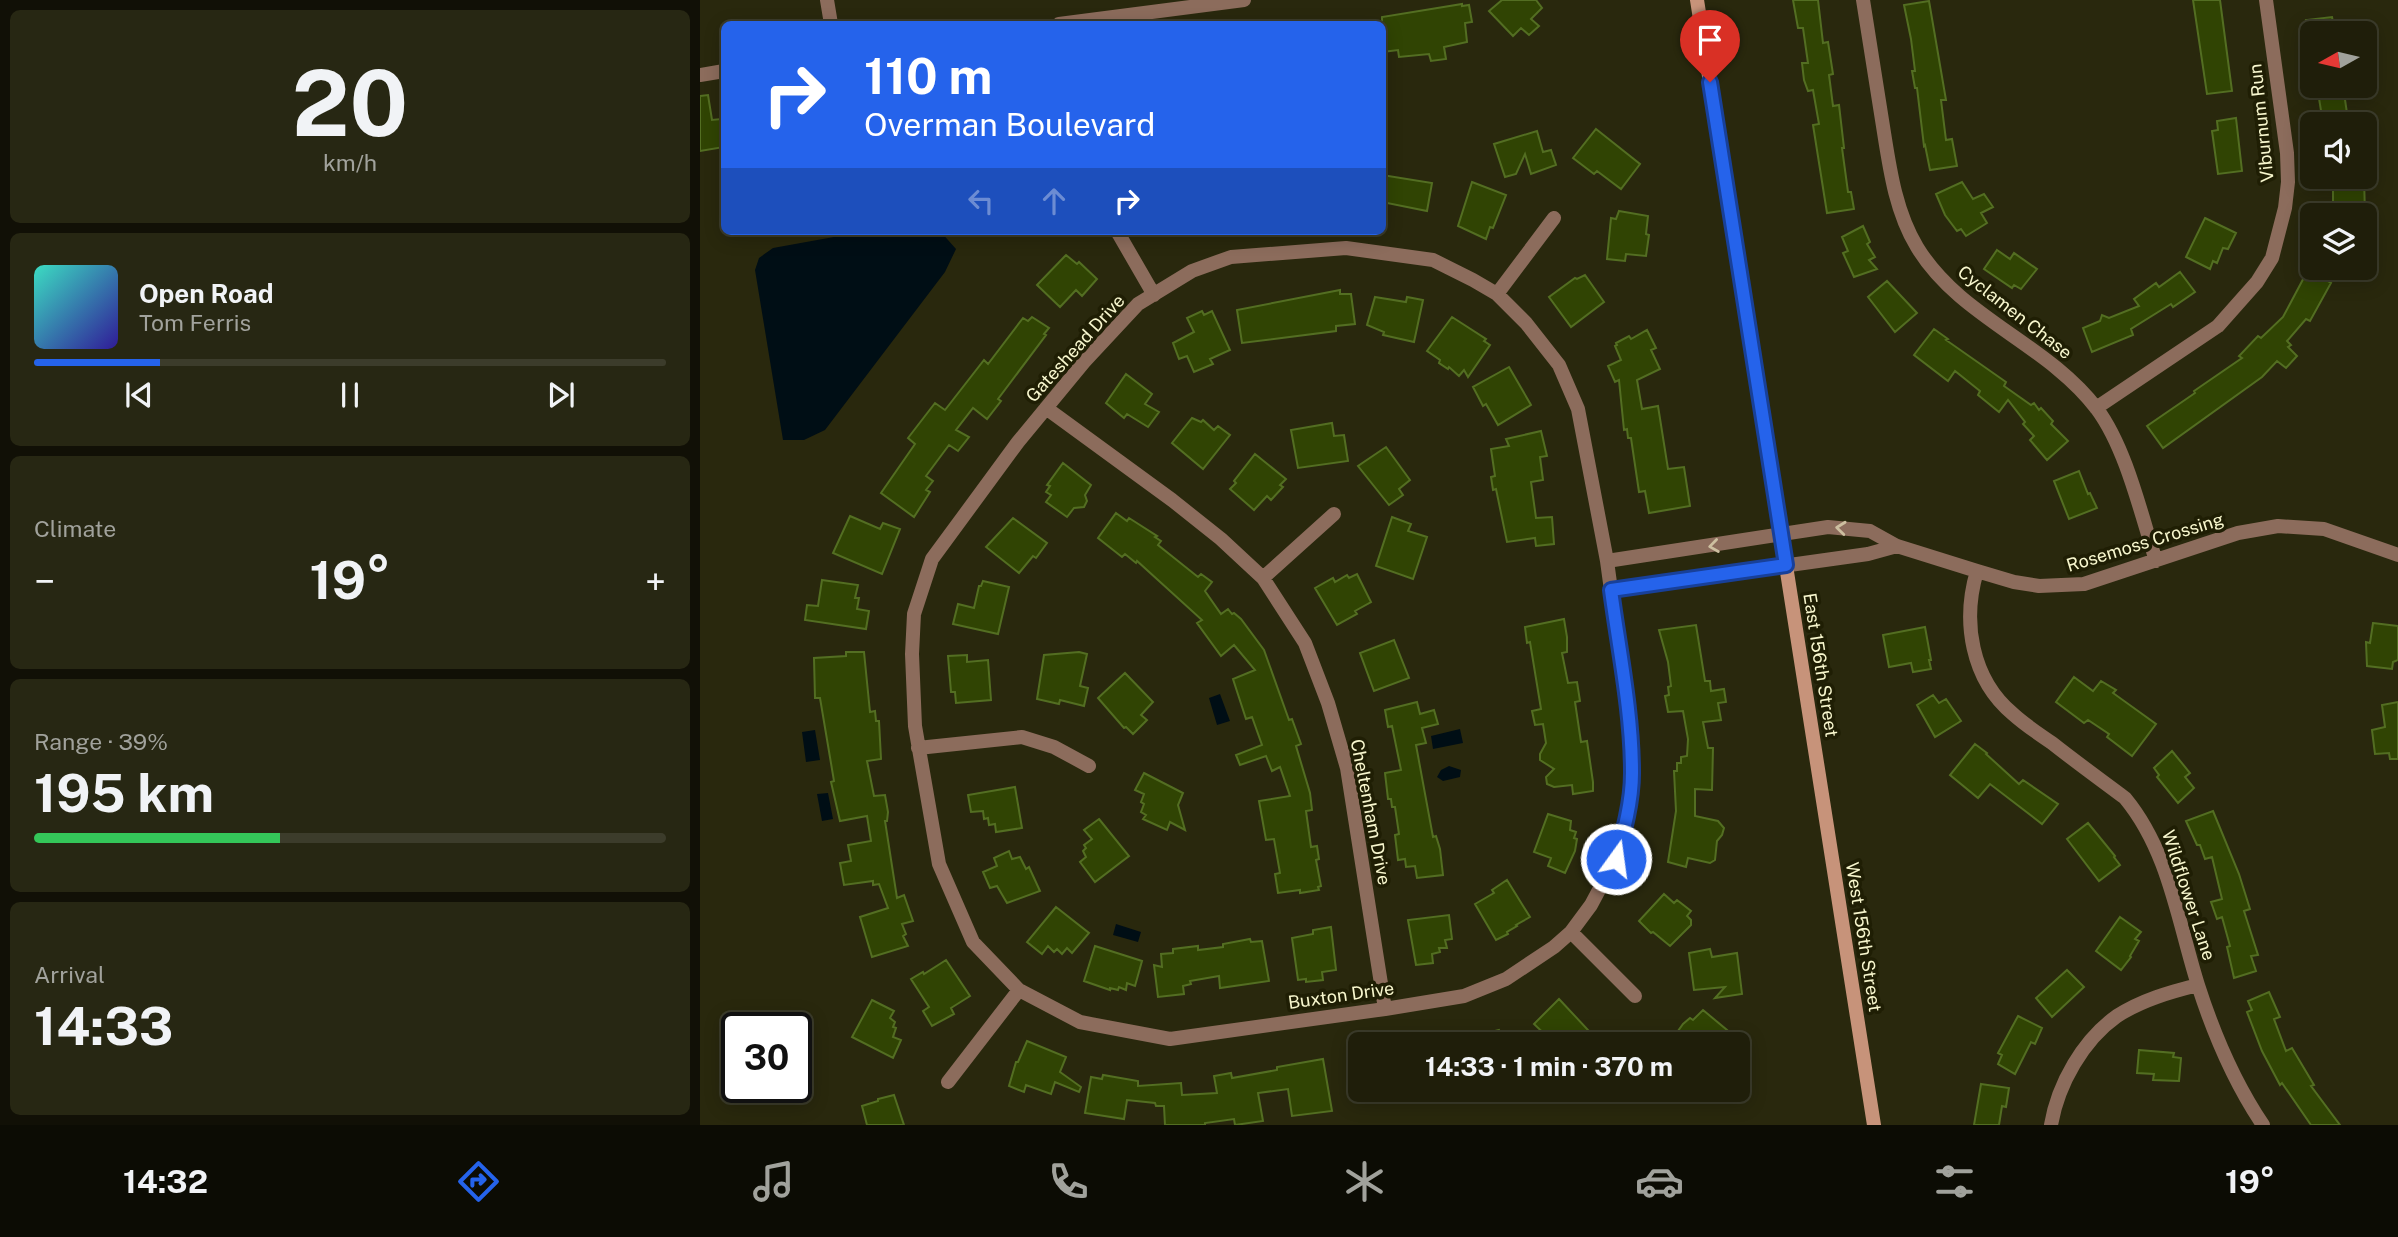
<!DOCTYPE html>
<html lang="en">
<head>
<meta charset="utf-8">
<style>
	body { margin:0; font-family:"Public Sans",sans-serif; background:#272713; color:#f1f3f6; height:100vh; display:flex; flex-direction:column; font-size:26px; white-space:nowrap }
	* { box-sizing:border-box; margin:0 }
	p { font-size:23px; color:#a1a29c }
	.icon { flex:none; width:38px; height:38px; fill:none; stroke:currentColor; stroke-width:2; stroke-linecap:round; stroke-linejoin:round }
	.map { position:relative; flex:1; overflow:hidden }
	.side { display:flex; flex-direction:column; gap:10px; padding:10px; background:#111006; width:700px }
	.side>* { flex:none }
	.top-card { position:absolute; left:21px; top:21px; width:665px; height:214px; border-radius:10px; box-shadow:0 4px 18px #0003,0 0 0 2px #3c3c2b; background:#2563eb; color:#fff; overflow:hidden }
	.needle { width:46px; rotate:262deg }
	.buttons { position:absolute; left:1600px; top:21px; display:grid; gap:14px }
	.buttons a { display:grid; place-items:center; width:77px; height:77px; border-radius:10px; background:#1f1e0a; box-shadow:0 4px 18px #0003,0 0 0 2px #3c3c2b; font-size:35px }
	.speed { position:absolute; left:21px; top:1012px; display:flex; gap:14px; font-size:35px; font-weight:700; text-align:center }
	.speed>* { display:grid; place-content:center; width:91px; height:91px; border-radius:50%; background:#1f1e0a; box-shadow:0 4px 18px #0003,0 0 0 2px #3c3c2b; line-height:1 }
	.speed .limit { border:4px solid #111; border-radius:10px; background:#fff; color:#111 }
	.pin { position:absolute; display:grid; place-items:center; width:60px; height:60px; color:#fff; margin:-72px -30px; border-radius:50% 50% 50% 0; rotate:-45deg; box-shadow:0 0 7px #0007 }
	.pin .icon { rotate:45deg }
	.me { position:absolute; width:77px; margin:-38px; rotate:14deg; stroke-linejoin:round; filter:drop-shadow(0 0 5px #0008) }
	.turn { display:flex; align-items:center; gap:24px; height:147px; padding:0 28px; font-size:32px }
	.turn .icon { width:91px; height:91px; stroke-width:2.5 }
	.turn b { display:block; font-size:49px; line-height:60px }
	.lanes { display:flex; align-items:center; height:66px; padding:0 28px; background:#0003; justify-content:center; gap:35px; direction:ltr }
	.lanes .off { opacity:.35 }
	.big { font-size:52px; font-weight:700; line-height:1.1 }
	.side .tile { flex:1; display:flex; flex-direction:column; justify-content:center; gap:10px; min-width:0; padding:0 24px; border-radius:10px; background:#272713 }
	.side .dial { align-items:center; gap:0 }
	.dial b { font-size:91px; line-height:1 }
	.song { display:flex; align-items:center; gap:21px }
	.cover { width:84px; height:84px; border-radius:10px; background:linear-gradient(135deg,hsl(170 70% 55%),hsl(250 70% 35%)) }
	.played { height:7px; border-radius:4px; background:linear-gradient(90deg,#2563eb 20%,#3c3c2b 20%) }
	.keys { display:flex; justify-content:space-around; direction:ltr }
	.heat { display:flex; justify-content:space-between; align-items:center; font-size:38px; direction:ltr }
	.charge { height:10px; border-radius:5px; background:linear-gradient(90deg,#34c759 39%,#3c3c2b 0) }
	.trip { position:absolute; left:648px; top:1032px; width:402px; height:70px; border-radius:10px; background:#1f1e0a; box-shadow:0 4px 18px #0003,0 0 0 2px #3c3c2b; font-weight:700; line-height:70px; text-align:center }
	.tabs { display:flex; height:112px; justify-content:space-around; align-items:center; background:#0c0c04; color:#a1a29c }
	.tabs .icon { width:49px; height:49px }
	.tabs .on { color:#2563eb }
	.tabs b { font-size:32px; color:#f1f3f6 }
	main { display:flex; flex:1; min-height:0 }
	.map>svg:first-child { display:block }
</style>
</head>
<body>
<main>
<section class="side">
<div class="tile dial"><b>20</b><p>km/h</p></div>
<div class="tile">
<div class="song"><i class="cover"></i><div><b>Open Road</b><p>Tom Ferris</p></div></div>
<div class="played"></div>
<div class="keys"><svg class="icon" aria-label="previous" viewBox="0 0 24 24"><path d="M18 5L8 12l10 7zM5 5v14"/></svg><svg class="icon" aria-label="pause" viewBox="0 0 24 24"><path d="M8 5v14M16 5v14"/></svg><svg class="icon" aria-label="next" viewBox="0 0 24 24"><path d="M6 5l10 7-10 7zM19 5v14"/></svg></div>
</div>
<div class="tile"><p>Climate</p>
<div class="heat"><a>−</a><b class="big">19°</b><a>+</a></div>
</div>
<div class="tile"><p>Range · 39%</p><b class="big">195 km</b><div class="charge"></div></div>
<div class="tile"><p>Arrival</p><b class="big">14:33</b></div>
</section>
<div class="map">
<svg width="1698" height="1125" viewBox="0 0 1698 1125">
	<rect width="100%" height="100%" fill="#29280d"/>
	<!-- water -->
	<path fill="#000e15" d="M167,231H240L256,249L245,272L125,430L104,440H83L55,270L59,258L73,248Z
		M520,694L530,721L517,725L509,698Z
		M760,729L763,743L733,749L731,736Z
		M115,730L120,760L106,762L102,732Z
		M749,766L761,770L760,777L743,781L737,777L741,770Z
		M128,793L133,819L122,821L117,794Z
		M416,924L441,932L438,942L413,935Z"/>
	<!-- building -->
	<path fill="#304403" stroke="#536e22" stroke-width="2" d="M802,0H836L842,8L831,19L839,26L829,35L821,28L813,36L789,11Z
		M1093,0H1118L1123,43L1128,42L1133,74L1129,75L1133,106L1139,105L1144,148H1142L1148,192H1151L1154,209L1127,213L1113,125L1119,124L1113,90L1108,91L1104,80L1102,63H1108L1103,28H1098Z
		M1493,0H1520L1532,91L1507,94Z
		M1229,1L1246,100H1241L1246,140L1252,139L1257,166L1230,170L1225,145L1224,146L1217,88H1215L1212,71H1215L1211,39L1204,5Z
		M762,4V6L769,5L772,22L765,23L767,42L744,47L746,59L731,61L729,54L699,57L698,50L682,52V17Z
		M1632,17L1635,33H1608L1606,20Z
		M1617,86H1643L1648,120L1623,123Z
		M8,95L12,120L21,119L24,147L0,151V96Z
		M1536,118L1542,171L1518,174L1512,131L1518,130L1517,121Z
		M896,129L940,164L921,189L897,171L894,174L873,158Z
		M837,131L843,152L851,150L856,165L831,174L825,154L816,174L805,177L794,144Z
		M682,175L732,183L727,211L682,202Z
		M1636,177H1664L1665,215H1633V178Z
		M772,182L806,195L793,228L790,227L786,239L758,226Z
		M1262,182L1273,199L1284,194L1293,207L1281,213L1287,223L1266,236L1261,229L1257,231L1245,215L1236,194Z
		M919,211L948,216L946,234L949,235L946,256L926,254L925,261L907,259L911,218L916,219Z
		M1505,218L1536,233L1528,249L1523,248L1517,263L1513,261L1510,269L1486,257Z
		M1163,226L1170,242L1167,244L1175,257L1169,260L1177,269L1154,277L1143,253L1148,251L1142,237Z
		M1297,250L1310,259L1314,253L1337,269L1321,289L1314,285L1312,288L1284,269Z
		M366,255L377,264L379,262L397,279L382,296L376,290L360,307L337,285Z
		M1608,270L1631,283L1610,321L1606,319L1587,341L1591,345L1588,347L1597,356L1586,368L1577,361L1562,377L1463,448L1447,426L1495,393L1494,391L1542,358L1539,356L1558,336L1561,338L1583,317Z
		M1480,272L1495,292L1473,307L1471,304L1431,329L1433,335L1392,352L1383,328L1400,321L1402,315L1409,318L1439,306L1434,299L1456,283L1459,287Z
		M885,275L904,302L871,327L849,297L875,278L877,279Z
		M1187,281L1217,313L1195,332L1168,297Z
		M640,290V294H651L655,324L636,326V331L542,343L537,310Z
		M675,297L706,302L707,297L723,300L714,342L683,335L684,332L667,325Z
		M502,311L504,315L512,311L530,350L510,359L513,364L494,372L487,356L479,359L473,343L494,332L487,318Z
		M332,317L349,328L344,334L346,335L298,399L301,401L287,419L273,408L256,430L269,437L258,451L249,445L226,476L233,481L226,490L230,492L214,517L181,493L215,444L208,438L235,403L245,410L284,360L288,364L323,318L328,321Z
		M752,317L786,339L784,341L790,345L768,377L764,370L759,376L749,367L748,369L739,363L740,360L727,351Z
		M1234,329L1248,339L1246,340L1306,382L1304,386L1331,405L1334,403L1339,410L1341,408L1353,421L1351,424L1368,441L1347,460L1330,440L1334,436L1323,424L1325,422L1308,400L1299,412L1278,395L1280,391L1255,371L1248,381L1214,355Z
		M947,330L956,348L951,350L960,369L937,380L942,409L958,406L968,469L984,467L990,506L949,513L945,491L939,492L931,438H928L927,429L924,430L919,380L915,382L908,366L921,360L915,346L917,345L916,343L929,336L931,339Z
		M809,367L831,405L798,425L786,404L783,406L773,387Z
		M426,374L452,394L445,404L459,412L448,427L427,414L424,418L406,403Z
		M492,418L501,422L503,420L514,430L518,426L530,435L503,469L472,443Z
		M632,423L634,436L644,435L648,461L598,468L591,430Z
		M841,431L847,456L840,457L843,480L831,482L836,518L852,517L854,544L836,546L835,538L807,542L796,489L793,490L791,477L795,476L791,449L809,446L806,439Z
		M686,447L710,480L699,489L703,495L689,505L658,466Z
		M555,454L586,479L580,485L583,487L571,500L567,496L554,510L530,489L536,483L534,481Z
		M363,463L391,485L385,495L387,501L384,507L374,508L367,517L346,502L351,495L346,492L350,486L347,485Z
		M1379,471L1388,494L1390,493L1397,508L1369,519L1354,481Z
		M416,513L427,521L429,518L457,536L455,537L461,541L458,545L498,577L501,574L512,582L505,591L521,614L528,609L532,614L534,613L541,619L564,650L589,720L592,719L601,744L596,746L610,793L612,810L606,811L611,847L617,846L619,859L616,860L621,886L618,887L619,890L600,893V890L578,893L575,874L580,873L574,839L566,840L559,801L590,796L580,767L572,771L566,756L540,765L536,755L562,745L552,717L546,719L533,679L555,670L534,645L521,656L497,623L502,620L437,561L436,563L425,554L422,557L398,538Z
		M150,516L180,529L183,523L200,529L182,574L133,553Z
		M692,517L711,524L708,531L727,537L713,579L676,566Z
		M313,518L347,543L336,558L333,556L319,573L286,547Z
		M657,574L671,602L655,611L657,614L637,625L615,588L633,578L635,582L647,575L649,578Z
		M122,580L158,585L155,598H159L157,609L169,611L166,629L105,620L107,605L118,606Z
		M283,581L309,587L298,634L253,624L258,604L274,608L279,586H281Z
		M864,619L867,637V652L862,653L868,683L877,682L880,701L875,702L881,742L887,741L893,782V791L873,794L872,785L854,787L847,784L846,777L854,769L840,760V754L846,743L843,724L835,725L832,711L841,709L830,642L827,643L825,627Z
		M1673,623L1698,626V660L1693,662L1692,669L1667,666L1666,642L1670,643Z
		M996,625L1005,681H1010L1011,691L1024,689L1026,702L1018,703L1021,720L1003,722L1008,748H1013L1012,790L995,789V816L1018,821L1024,828L1022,835L1017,841L1015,860L1010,863L988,858L986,867L968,862L976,811L974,771H977V763H981V757L987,756L988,739L983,711L968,712L965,696L969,695L968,687L971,686L968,662L959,630Z
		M1225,627L1231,660H1229L1231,669L1213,672L1211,663L1189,667L1183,635Z
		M694,640L709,678L674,691L660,653Z
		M146,652H164L170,712L175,711L176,721H179L181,759L167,761L174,796L185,795L188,812L187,821H185L197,898L204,895L213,921L202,924L206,934L203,936L208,946L172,957L160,917L188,908L179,884L173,885V881L144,885L140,863L151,861L148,845L171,841L167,816L140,821L131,782L134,781L120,698H115L114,658L146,656Z
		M379,652L387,654L380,686L388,688L384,706L360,700L359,704L337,699L344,655Z
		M267,655V662L288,660L291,700L256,703L255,692H251L248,656Z
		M425,673L453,702L441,715L447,720L433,734L426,727L424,728L398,698Z
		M1374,677L1393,691L1401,681L1416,690L1413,693L1456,724L1432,756L1407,737L1409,734L1388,720L1384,723L1356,702Z
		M1233,695L1239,703L1246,699L1261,721L1235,737L1217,705Z
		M717,702L720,714L734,710L738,724L722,728L726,743L716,745L733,837L736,836L740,849L743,875L717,878L715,866L706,867L705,859L698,860L695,835L699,834L695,807H692L691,799H688L685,773L701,770L692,726L688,727L685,710Z
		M1698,702V759H1690L1689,753L1675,754L1672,730L1685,727L1682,705Z
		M1275,744L1287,753L1286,754L1319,784L1323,780L1358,804L1342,824L1290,784L1278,798L1250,775Z
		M1472,751L1490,773L1485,777L1494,788L1478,803L1457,777L1459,775L1454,768Z
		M444,773L483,793L478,805L485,830L470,822L467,830L443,819L446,815L441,812L444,804L441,802L444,794L435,790Z
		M315,787L322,828L296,832L295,824L289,825L288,818L284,819L283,811L271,812L268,795Z
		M1513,811L1539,874L1550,909L1544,911L1558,955L1551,956L1556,971L1534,978L1527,947L1530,946L1522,917L1517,919L1511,902L1522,899L1512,857L1505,859L1500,845H1497L1486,821Z
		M848,814L871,821L870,830L876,832L874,838L877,839L875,851L865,873L848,866L851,858L834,852Z
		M399,819L429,856L395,882L380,862L386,857L383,851L386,848L384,845L392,839L384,830Z
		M1388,823L1415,856L1414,857L1420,865L1399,881L1367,839Z
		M309,851L312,859L320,857L326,869L329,867L340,891L307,903L297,886L290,888L283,872L297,866L294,858Z
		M807,880L830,917L816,925L817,926L807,932L808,934L796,940L775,904L794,893L792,890Z
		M964,894L974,903L977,900L991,911L987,916L991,920V925L970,946L953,932L951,933L939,921Z
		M356,907L389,933L372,953L367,948L362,954L357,949L354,952L348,946L342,954L327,942Z
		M749,915L752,939L745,940L747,948H739L740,952L732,954L733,963L716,965L708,920Z
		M1420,917L1441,932L1435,939L1439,941L1430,956L1431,957L1421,970L1396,951Z
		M631,927L636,970L622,972L623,980L606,982V979L598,980L592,938L613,934V930Z
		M550,939L551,942L562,941L569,981L520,988L519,976L490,981L491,984L483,986L484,994L458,997L454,965L462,967L461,954L473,953V949L498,946V950L523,947V944Z
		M395,946L442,961L435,986L427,983L426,990L419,987L418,990L410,988V990L384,981Z
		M1010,949L1012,957L1037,953L1042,994L1015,998L1025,987L994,990L989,953Z
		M246,960L270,996L251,1008L254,1014L232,1026L223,1011L229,1007L211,979L223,972L224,974Z
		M1367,970L1384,987L1352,1017L1336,998Z
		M1569,992L1580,1017L1574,1019L1586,1051L1592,1048L1614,1085L1611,1086L1640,1125H1611L1582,1083L1580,1085L1562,1051L1547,1012L1552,1010L1548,1001Z
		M859,999L888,1030L877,1043L871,1038L864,1045H856L834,1024Z
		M172,1000L194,1011L190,1018L195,1022L193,1027L196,1028L193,1037L201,1040L193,1058L152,1037Z
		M1003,1010L1027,1030L1016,1045H968L983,1024L990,1018L993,1020Z
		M1318,1016L1342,1028L1335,1044L1331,1042L1315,1074L1298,1064L1302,1055L1298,1053Z
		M799,1030L800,1032L807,1031L811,1045H760V1040Z
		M327,1041L366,1057L360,1072L381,1087L379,1092L355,1082L351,1094L326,1085L324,1092L309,1086L316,1062H318Z
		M1439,1050L1474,1053L1473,1057L1481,1058L1479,1081L1453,1080L1454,1074L1437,1073Z
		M623,1059L632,1111L592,1116L588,1089L558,1093L563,1121L535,1125L534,1119L505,1123V1125H465L464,1106H456L455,1103L427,1100L424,1119L385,1113L391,1077L402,1079L403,1075L438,1081V1086L481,1083L482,1095L517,1093L514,1076L531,1073L532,1078L577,1070V1067Z
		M1281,1084L1309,1088L1306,1107L1302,1106L1299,1125H1274Z
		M194,1095L204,1125H167L162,1106L178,1101V1099Z"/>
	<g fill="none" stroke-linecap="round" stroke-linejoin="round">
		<!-- street -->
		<path stroke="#8c6c5c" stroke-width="14" d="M127,0L131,24
			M1163,0C1169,40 1176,80 1182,120C1189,163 1194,209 1217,247C1260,318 1347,343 1397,409C1426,448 1441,514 1456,561
			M359,24L544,0
			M0,75L24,71
			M417,231L454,295
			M646,248L733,260L773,280L797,294L826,323L859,365L878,409L907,561L929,722L933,775L928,812L916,858L891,905L871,932L854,947L806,979L764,996L685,1009L470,1039L380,1022L319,990L273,942L239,864L215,726L212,654L214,614L232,559L318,442L384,362L438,304L492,271L531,257Z
			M797,294L854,218
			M346,408L472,500L521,539L563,578L605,643L628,703L647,768L685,1009
			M1396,408L1518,326L1557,282L1572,258L1585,208L1588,182L1587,153L1566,0
			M907,561L1128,527L1170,531L1197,546L1277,571L1314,582L1339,586L1384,584L1538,533L1578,526L1624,529L1698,555
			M1277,571C1262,621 1271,679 1313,714C1325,725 1339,734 1352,743C1376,762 1401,780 1425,798C1469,851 1478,922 1498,985C1514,1035 1534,1082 1563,1125
			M563,578L634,514
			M911,590L1168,554L1197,546
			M218,748L322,737L354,747L389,766
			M871,932L935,996
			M248,1082L319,990
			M1351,1125C1358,1084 1383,1040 1417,1016C1442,1000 1470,992 1498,985"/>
		<!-- secondary -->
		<path stroke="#c7937a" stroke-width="14" d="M997,0L1174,1125"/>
	</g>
	<!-- one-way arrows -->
	<defs><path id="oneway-chevron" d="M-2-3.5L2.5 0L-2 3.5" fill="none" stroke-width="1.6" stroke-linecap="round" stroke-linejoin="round" transform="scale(1.75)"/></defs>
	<g stroke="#cdbfa0">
		<use href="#oneway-chevron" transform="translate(1141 528) rotate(-174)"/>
		<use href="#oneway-chevron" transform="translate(1014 546) rotate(172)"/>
	</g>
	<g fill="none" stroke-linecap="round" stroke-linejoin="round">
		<!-- route casing -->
		<g stroke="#184099" stroke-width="18">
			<path id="route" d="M916,859C924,831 932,802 932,773C932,712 919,650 911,590L1086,565L1010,82"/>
		</g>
		<!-- route -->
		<use href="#route" stroke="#2563eb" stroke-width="12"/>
	</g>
	<g text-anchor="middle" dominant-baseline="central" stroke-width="7" stroke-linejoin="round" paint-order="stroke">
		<!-- street labels -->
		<g font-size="18" fill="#f8f7ce" stroke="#1f1e04">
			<text transform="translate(1561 123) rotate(-96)">Viburnum Run</text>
			<text transform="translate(1315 312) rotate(38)">Cyclamen Chase</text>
			<text transform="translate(375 348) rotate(-48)">Gateshead Drive</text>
			<text transform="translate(1445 542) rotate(-17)">Rosemoss Crossing</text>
			<text transform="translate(1121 665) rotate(81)">East 156th Street</text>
			<text transform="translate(671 812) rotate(79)">Cheltenham Drive</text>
			<text transform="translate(1489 895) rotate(72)">Wildflower Lane</text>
			<text transform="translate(1164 937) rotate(81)">West 156th Street</text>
			<text transform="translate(641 995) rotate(-8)">Buxton Drive</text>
		</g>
	</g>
</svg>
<div class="buttons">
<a><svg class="needle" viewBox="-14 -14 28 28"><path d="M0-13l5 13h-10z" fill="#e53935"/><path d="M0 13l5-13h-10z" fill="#a1a29c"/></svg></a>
<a><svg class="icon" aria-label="sound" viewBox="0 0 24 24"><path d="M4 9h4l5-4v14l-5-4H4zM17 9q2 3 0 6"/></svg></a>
<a><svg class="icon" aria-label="layers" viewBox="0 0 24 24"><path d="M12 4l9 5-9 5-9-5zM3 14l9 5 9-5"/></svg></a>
</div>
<div class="speed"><div class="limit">30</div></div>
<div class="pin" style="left:1010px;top:82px;background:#d93025"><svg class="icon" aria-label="arrive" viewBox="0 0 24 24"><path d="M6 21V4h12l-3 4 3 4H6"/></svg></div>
<svg class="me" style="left:916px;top:859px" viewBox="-20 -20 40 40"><circle r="17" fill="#2563eb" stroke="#fff" stroke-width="3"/><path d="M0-11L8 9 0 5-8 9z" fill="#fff"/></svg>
<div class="trip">14:33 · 1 min · 370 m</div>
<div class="top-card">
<div class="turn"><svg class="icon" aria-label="right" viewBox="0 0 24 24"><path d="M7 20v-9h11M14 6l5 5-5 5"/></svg><div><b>110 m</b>Overman Boulevard</div></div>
<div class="lanes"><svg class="icon off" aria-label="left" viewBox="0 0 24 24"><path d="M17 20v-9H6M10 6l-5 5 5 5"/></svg><svg class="icon off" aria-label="ahead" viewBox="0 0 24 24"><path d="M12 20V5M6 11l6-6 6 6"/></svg><svg class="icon" aria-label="right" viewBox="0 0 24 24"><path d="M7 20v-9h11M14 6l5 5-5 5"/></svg></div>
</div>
</div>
</main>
<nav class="tabs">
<b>14:32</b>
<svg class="icon on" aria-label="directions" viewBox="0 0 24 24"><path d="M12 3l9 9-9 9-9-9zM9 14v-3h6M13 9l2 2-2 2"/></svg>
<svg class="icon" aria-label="music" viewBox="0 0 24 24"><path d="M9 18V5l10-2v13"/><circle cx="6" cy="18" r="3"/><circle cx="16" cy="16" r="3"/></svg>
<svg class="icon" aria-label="phone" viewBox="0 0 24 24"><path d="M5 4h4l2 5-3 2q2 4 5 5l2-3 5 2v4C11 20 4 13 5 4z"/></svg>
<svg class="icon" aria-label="climate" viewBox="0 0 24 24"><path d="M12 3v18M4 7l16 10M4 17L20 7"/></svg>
<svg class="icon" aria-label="car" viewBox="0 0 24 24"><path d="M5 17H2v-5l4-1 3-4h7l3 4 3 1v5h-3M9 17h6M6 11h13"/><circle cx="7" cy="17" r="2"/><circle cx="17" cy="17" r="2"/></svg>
<svg class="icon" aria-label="filters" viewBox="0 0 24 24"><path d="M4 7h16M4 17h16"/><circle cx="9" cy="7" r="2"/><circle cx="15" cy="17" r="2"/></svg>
<b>19°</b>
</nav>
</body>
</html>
